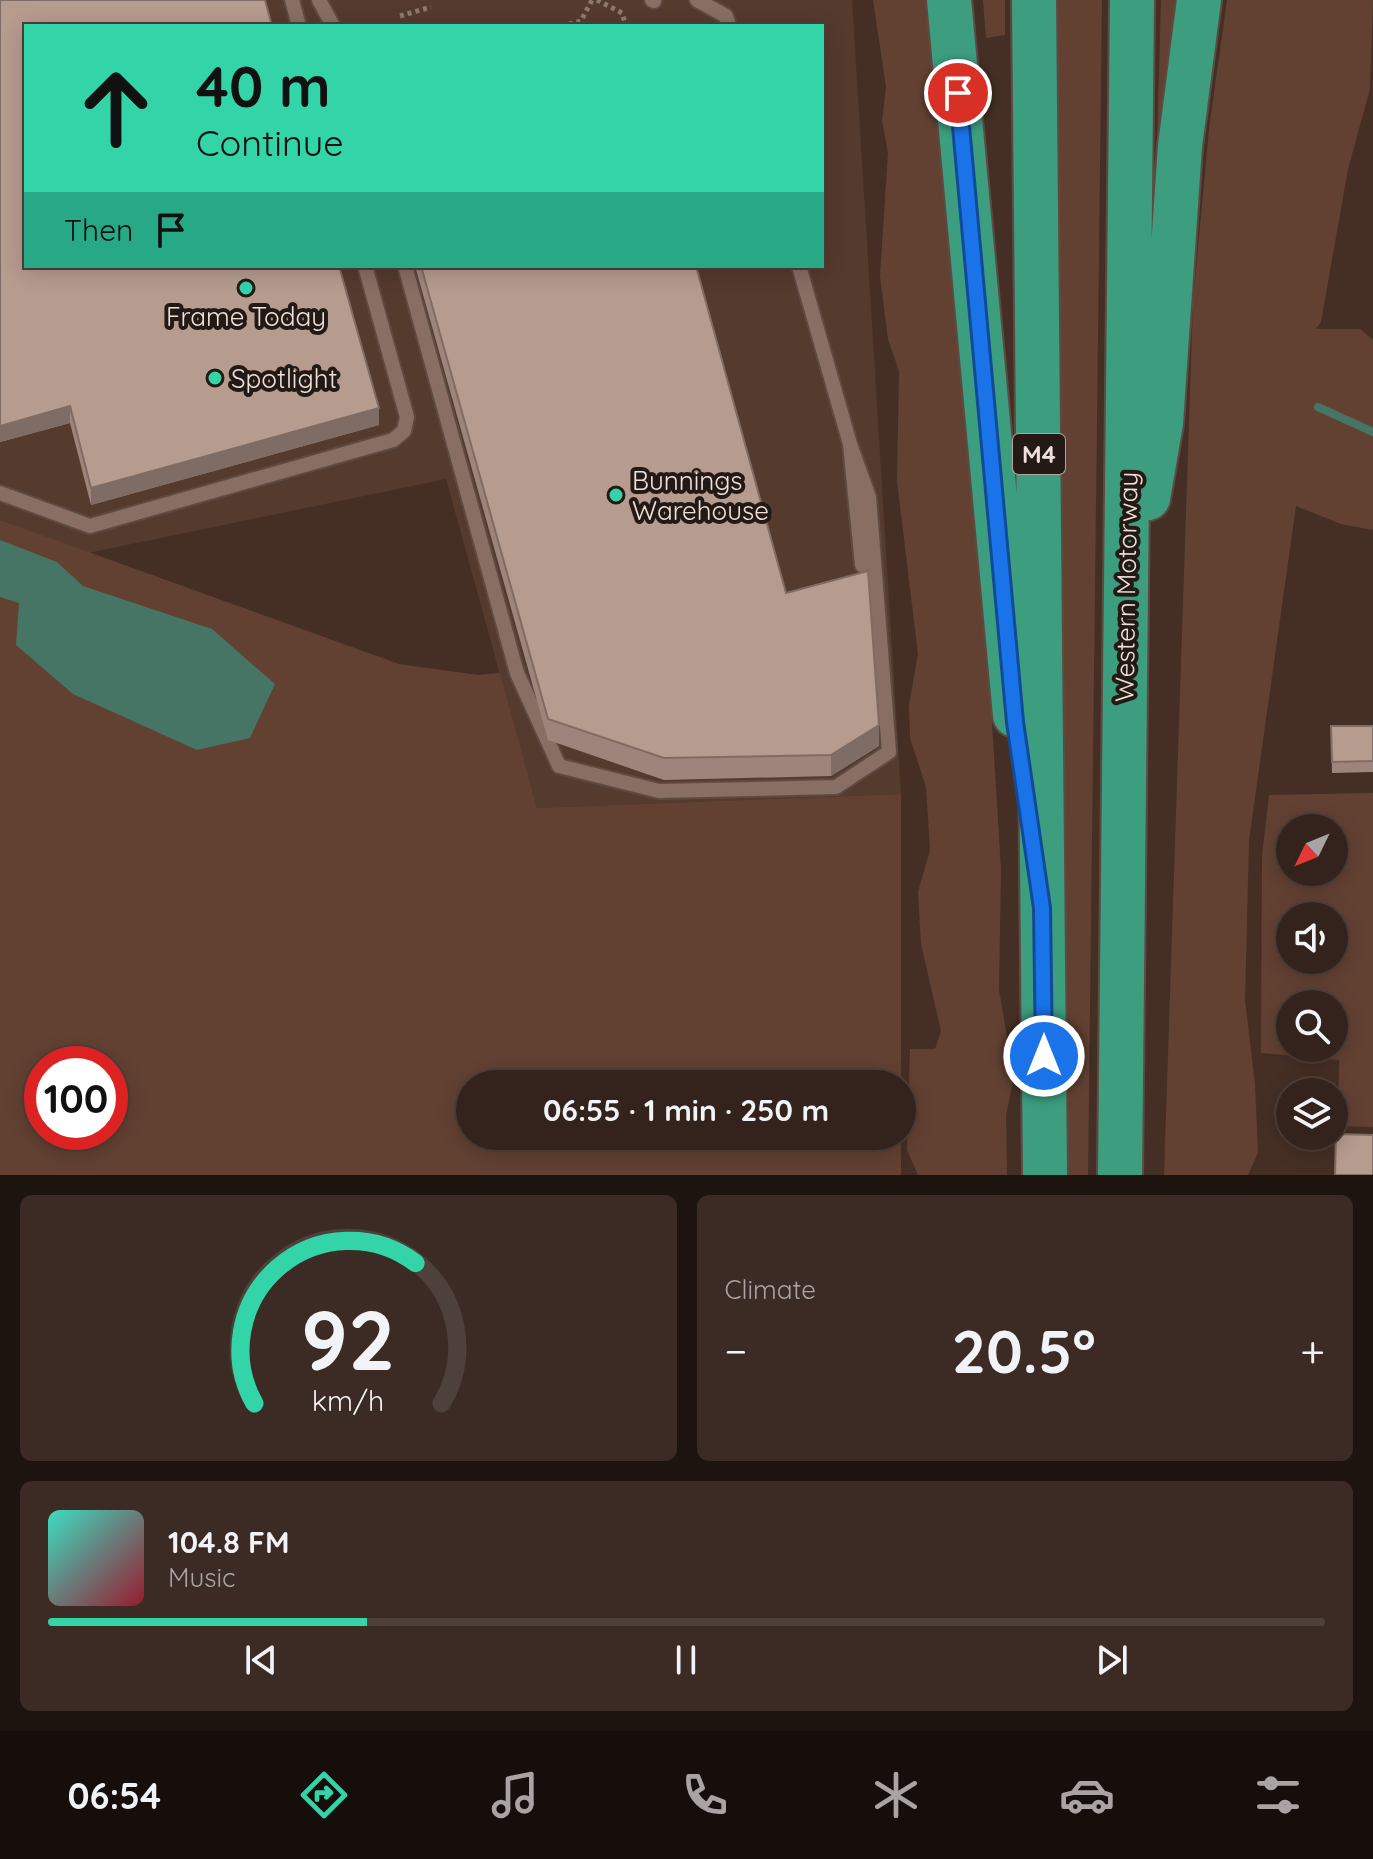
<!DOCTYPE html>
<html lang="en">
<head>
<meta charset="utf-8">
<style>
	body { margin:0; font-family:Quicksand,sans-serif; background:#3c2b25; color:#f1f3f6; height:100vh; display:flex; flex-direction:column; font-size:30px; white-space:nowrap }
	* { box-sizing:border-box; margin:0 }
	p { font-size:26px; color:#a9a4a3 }
	.icon { flex:none; width:44px; height:44px; fill:none; stroke:currentColor; stroke-width:2; stroke-linecap:round; stroke-linejoin:round }
	.map { position:relative; height:1175px; overflow:hidden }
	.side { display:flex; flex-direction:column; gap:20px; padding:20px; background:#1d130f; flex:1 }
	.side>* { flex:none }
	.top-card { position:absolute; left:24px; top:24px; width:800px; height:244px; border-radius:0px; box-shadow:0 4px 20px #0003,0 0 0 2px #4e403b; background:#32d4a8; color:#111; overflow:hidden }
	.needle { width:52px; rotate:227deg }
	.fabs { position:absolute; left:1276px; top:814px; display:grid; gap:16px }
	.fabs a { display:grid; place-items:center; width:72px; height:72px; border-radius:50%; background:#34231c; box-shadow:0 4px 20px #0003,0 0 0 2px #4e403b; font-size:40px }
	.speed { position:absolute; left:24px; top:1046px; display:flex; gap:16px; font-size:40px; font-weight:700; text-align:center }
	.speed>* { display:grid; place-content:center; width:104px; height:104px; border-radius:50%; background:#34231c; box-shadow:0 4px 20px #0003,0 0 0 2px #4e403b; line-height:1 }
	.speed .limit { border:12px solid #d22; background:#fff; color:#111 }
	.pin { position:absolute; display:grid; place-items:center; width:68px; height:68px; color:#fff; margin:-34px; border:4px solid #fff; border-radius:50%; box-shadow:0 2px 8px #0007 }
	.me { position:absolute; width:88px; margin:-44px; rotate:0deg; stroke-linejoin:round; filter:drop-shadow(0 0 6px #0008) }
	.turn { display:flex; align-items:center; gap:28px; height:168px; padding:0 40px; font-size:36px }
	.turn .icon { width:104px; height:104px; stroke-width:2.5 }
	.turn b { display:block; font-size:56px; line-height:68px }
	.then { display:flex; align-items:center; height:76px; padding:0 40px; background:#0003; gap:16px; font-size:30px }
	.big { font-size:60px; font-weight:800; line-height:1.1 }
	.side .widget { flex:1; display:flex; flex-direction:column; justify-content:center; gap:12px; min-width:0; padding:0 28px; border-radius:12px; background:#3c2b25 }
	.side .dial { align-items:center; gap:0 }
	.dial svg { height:208px; overflow:visible; fill:none; stroke:#4e403b; stroke-width:7; stroke-linecap:round; text-anchor:middle }
	.dial text { fill:#f1f3f6; stroke:none }
	.song { display:flex; align-items:center; gap:24px }
	.cover { width:96px; height:96px; border-radius:12px; background:linear-gradient(135deg,hsl(170 70% 55%),hsl(350 70% 35%)) }
	.played { height:8px; border-radius:4px; background:linear-gradient(90deg,#32d4a8 25%,#4e403b 25%) }
	.keys { display:flex; justify-content:space-around; direction:ltr }
	.heat { display:flex; justify-content:space-between; align-items:center; font-size:44px; direction:ltr }
	.side .tiles { flex:1; display:grid; gap:20px; grid-template-columns:1fr 1fr }
	.widget:last-child { grid-column:span 2 }
	.trip { position:absolute; left:456px; top:1070px; width:460px; height:80px; border-radius:40px; background:#34231c; box-shadow:0 4px 20px #0003,0 0 0 2px #4e403b; font-weight:800; line-height:80px; text-align:center }
	.menu { display:flex; height:128px; justify-content:space-around; align-items:center; background:#150e0b; color:#a9a4a3 }
	.menu .icon { width:56px; height:56px }
	.menu .on { color:#32d4a8 }
	.menu b { font-size:36px; color:#f1f3f6 }
	.map>svg:first-child { display:block }
</style>
</head>
<body>
<div class="map">
<svg width="1373" height="1175" viewBox="0 0 1373 1175">
	<rect width="100%" height="100%" fill="#452f25"/>
	<!-- built -->
	<path fill="#553a2e" fill-rule="evenodd" d="M0,0H852L901,794L537,808L446,479L88,553L0,520ZM26,26H822V266H26Z"/>
	<!-- green -->
	<path fill="#624133" fill-rule="evenodd" d="M873,0H926L932,66L927,87L937,114L978,495L1001,869L999,990L1014,1077L1006,1115L1007,1175H918L907,1150L910,1049H935L941,1031L921,944L918,892L930,850L926,787L910,738L909,705L918,654L897,481L899,371L888,339L880,276L888,153L882,121L886,87Z
		M983,0H1005V35L986,38Z
		M1057,0H1102L1088,1175H1066Z
		M1161,0H1189L1165,149L1157,144Z
		M1227,0H1373L1370,89L1348,169L1321,322L1316,329H1360L1373,340V530L1341,524L1296,506L1249,840L1245,1000L1255,1084L1258,1153L1248,1175H1164L1193,302L1209,129Z
		M0,520L399,664L478,675L500,673L537,808L901,794V1084H470V1136H901V1175H0ZM42,1064H110V1132H42Z
		M1373,793V1127L1338,1126L1339,1060L1261,1053L1262,856L1269,795ZM1290,828H1334V872H1290ZM1290,916H1334V960H1290ZM1290,1004H1334V1048H1290Z"/>
	<!-- water -->
	<path fill="#467565" d="M0,540L57,562L83,586L212,629L275,684L250,738L197,750L73,694L16,645L19,603L0,597Z"/>
	<g fill="none" stroke-linecap="round" stroke-linejoin="round">
		<!-- stream -->
		<path stroke="#467565" stroke-width="8" d="M1318,407L1373,432"/>
		<!-- lane casing -->
		<g stroke="#5d4b43" stroke-width="18">
			<path id="lane" d="M292,0L299,26
				M319,0L333,26
				M652,0L654,1
				M697,0L726,16L729,26
				M405,266L517,673L559,766L659,791L836,787L889,752L869,497L850,444
				M799,266L850,444L862,565
				M0,493L90,526L393,440L404,431L407,417L365,266"/>
		</g>
		<!-- highway casing -->
		<g stroke="#5d4b43" stroke-width="48">
			<path id="highway" d="M949,0L1015,715
				M1034,0L1045,1175
				M1148,498L1161,423L1180,146L1199,0
				M1120,1175L1132,0"/>
		</g>
		<!-- path -->
		<path stroke="#8c7970" stroke-width="5" stroke-dasharray="4 4" stroke-linecap="butt" d="M597,0L622,13L626,26
			M400,16L431,7
			M561,26L581,21L592,0"/>
		<!-- lane -->
		<use href="#lane" stroke="#886e63" stroke-width="14"/>
		<!-- highway -->
		<use href="#highway" stroke="#3c9d7f" stroke-width="44"/>
	</g>
	<!-- wall -->
	<path fill="#9d857b" d="M0,0L379,425L91,505L70,423L0,442Z
		M415,266H696L786,593L879,746L831,776L664,780L548,740Z
		M1331,726H1373V772L1332,773Z"/>
	<!-- shaded-wall -->
	<path fill="#7f6c64" d="M70,406V423L0,442V426Z
		M379,408V425L91,505V488Z
		M879,725V746L831,776V755Z"/>
	<!-- building -->
	<path fill="#b69b8f" stroke="#7f6c64" stroke-width="2" d="M0,0H265L272,26H26V266H339L379,408L91,488L70,406L0,426Z
		M421,266H696L786,593L868,571L879,725L831,755L664,758L548,719Z
		M1331,726H1373V761L1332,762Z
		M1336,1134L1373,1135V1175H1335Z"/>
	<g fill="none" stroke-linecap="round" stroke-linejoin="round">
		<!-- route casing -->
		<g stroke="#114b97" stroke-width="20">
			<path id="route" d="M958,93L1015,722L1042,908L1044,1056"/>
		</g>
		<!-- route -->
		<use href="#route" stroke="#1a73e8" stroke-width="14"/>
	</g>
	<!-- markers -->
	<g fill="#32d4a8" stroke="#241a15" stroke-width="3">
		<circle cx="246" cy="288" r="8"/>
		<circle cx="215" cy="378" r="8"/>
		<circle cx="616" cy="495" r="8"/>
	</g>
	<g text-anchor="middle" dominant-baseline="central" stroke-width="8" stroke-linejoin="round" paint-order="stroke">
		<!-- shield labels -->
		<rect fill="#241a15" stroke="#b2a59f" stroke-width="2" x="1013" y="434" width="52" height="40" rx="6"/>
		<g font-size="24" font-weight="bold" fill="#efe0da">
			<text x="1039" y="454">M4</text>
		</g>
		<!-- poi labels -->
		<g font-size="26" fill="#efe0da" stroke="#241a15" text-anchor="start">
			<text x="246" y="316" text-anchor="middle">Frame Today</text>
			<text x="231" y="378">Spotlight</text>
			<text x="632" y="480">Bunnings<tspan x="632" dy="30">Warehouse</tspan></text>
		</g>
		<!-- street labels -->
		<g font-size="26" fill="#efe0da" stroke="#241a15">
			<text transform="translate(1126 587) rotate(-89)">Western Motorway</text>
		</g>
	</g>
</svg>
<div class="fabs">
<a><svg class="needle" viewBox="-14 -14 28 28"><path d="M0-13l5 13h-10z" fill="#e53935"/><path d="M0 13l5-13h-10z" fill="#a9a4a3"/></svg></a>
<a><svg class="icon" aria-label="sound" viewBox="0 0 24 24"><path d="M4 9h4l5-4v14l-5-4H4zM17 9q2 3 0 6"/></svg></a>
<a><svg class="icon" aria-label="search" viewBox="0 0 24 24"><circle cx="10" cy="10" r="6"/><path d="M15 15l6 6"/></svg></a>
<a><svg class="icon" aria-label="layers" viewBox="0 0 24 24"><path d="M12 4l9 5-9 5-9-5zM3 14l9 5 9-5"/></svg></a>
</div>
<div class="speed"><div class="limit">100</div></div>
<div class="pin" style="left:958px;top:93px;background:#d93025"><svg class="icon" aria-label="arrive" viewBox="0 0 24 24"><path d="M6 21V4h12l-3 4 3 4H6"/></svg></div>
<svg class="me" style="left:1044px;top:1056px" viewBox="-20 -20 40 40"><circle r="17" fill="#1a73e8" stroke="#fff" stroke-width="3"/><path d="M0-11L8 9 0 5-8 9z" fill="#fff"/></svg>
<div class="trip">06:55 · 1 min · 250 m</div>
<div class="top-card">
<div class="turn"><svg class="icon" aria-label="ahead" viewBox="0 0 24 24"><path d="M12 20V5M6 11l6-6 6 6"/></svg><div><b>40 m</b>Continue</div></div>
<div class="then">Then<svg class="icon" aria-label="arrive" viewBox="0 0 24 24"><path d="M6 21V4h12l-3 4 3 4H6"/></svg></div>
</div>
</div>
<section class="side">
<div class="tiles">
<div class="widget dial"><svg viewBox="0 0 100 80">
<path d="M14 69A42 42 0 1 1 86 69"/>
<path d="M14 69A42 42 0 0 1 76 15" stroke="#32d4a8"/>
<text x="50" y="56" font-size="32" font-weight="700">92</text>
<text x="50" y="72" font-size="11">km/h</text>
</svg></div>
<div class="widget"><p>Climate</p>
<div class="heat"><a>−</a><b class="big">20.5°</b><a>+</a></div>
</div>
<div class="widget">
<div class="song"><i class="cover"></i><div><b>104.8 FM</b><p>Music</p></div></div>
<div class="played"></div>
<div class="keys"><svg class="icon" aria-label="previous" viewBox="0 0 24 24"><path d="M18 5L8 12l10 7zM5 5v14"/></svg><svg class="icon" aria-label="pause" viewBox="0 0 24 24"><path d="M8 5v14M16 5v14"/></svg><svg class="icon" aria-label="next" viewBox="0 0 24 24"><path d="M6 5l10 7-10 7zM19 5v14"/></svg></div>
</div>
</div>
</section>
<nav class="menu">
<b>06:54</b>
<svg class="icon on" aria-label="directions" viewBox="0 0 24 24"><path d="M12 3l9 9-9 9-9-9zM9 14v-3h6M13 9l2 2-2 2"/></svg>
<svg class="icon" aria-label="music" viewBox="0 0 24 24"><path d="M9 18V5l10-2v13"/><circle cx="6" cy="18" r="3"/><circle cx="16" cy="16" r="3"/></svg>
<svg class="icon" aria-label="phone" viewBox="0 0 24 24"><path d="M5 4h4l2 5-3 2q2 4 5 5l2-3 5 2v4C11 20 4 13 5 4z"/></svg>
<svg class="icon" aria-label="climate" viewBox="0 0 24 24"><path d="M12 3v18M4 7l16 10M4 17L20 7"/></svg>
<svg class="icon" aria-label="car" viewBox="0 0 24 24"><path d="M5 17H2v-5l4-1 3-4h7l3 4 3 1v5h-3M9 17h6M6 11h13"/><circle cx="7" cy="17" r="2"/><circle cx="17" cy="17" r="2"/></svg>
<svg class="icon" aria-label="filters" viewBox="0 0 24 24"><path d="M4 7h16M4 17h16"/><circle cx="9" cy="7" r="2"/><circle cx="15" cy="17" r="2"/></svg>
</nav>
</body>
</html>
